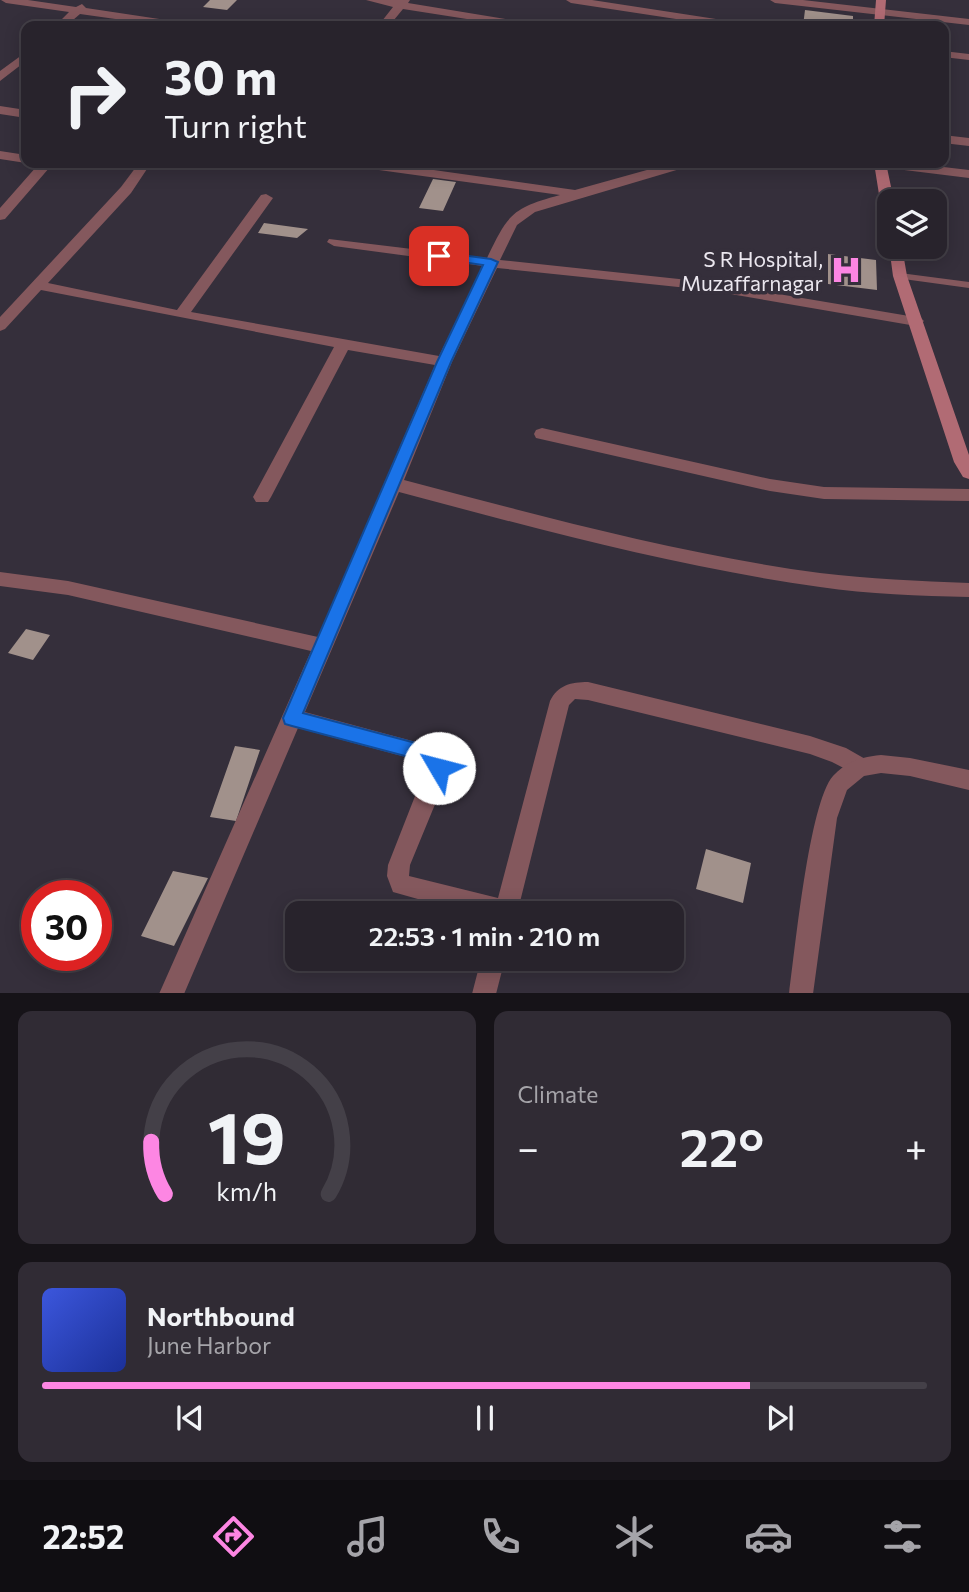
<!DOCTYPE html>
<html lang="en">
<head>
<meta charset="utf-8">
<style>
	body { margin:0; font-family:Commissioner,sans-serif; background:#302b34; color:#f1f3f6; height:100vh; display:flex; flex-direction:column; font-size:26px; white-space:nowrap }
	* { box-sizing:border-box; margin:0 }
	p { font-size:23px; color:#a5a4a9 }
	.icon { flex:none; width:38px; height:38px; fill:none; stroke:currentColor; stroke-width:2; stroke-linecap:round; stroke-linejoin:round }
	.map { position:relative; height:993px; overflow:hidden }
	.drawer { display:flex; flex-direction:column; gap:18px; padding:18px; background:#161318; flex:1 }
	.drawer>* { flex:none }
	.banner { position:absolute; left:21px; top:21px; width:928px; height:147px; border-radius:14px; box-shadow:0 4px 18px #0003,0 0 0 2px #444048; background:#28232c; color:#f1f3f6; overflow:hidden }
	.fabs { position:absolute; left:877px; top:189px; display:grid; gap:14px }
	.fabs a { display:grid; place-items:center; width:70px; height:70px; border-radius:14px; background:#28232c; box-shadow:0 4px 18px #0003,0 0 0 2px #444048; font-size:35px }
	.speed { position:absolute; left:21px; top:880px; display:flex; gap:14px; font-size:35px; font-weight:700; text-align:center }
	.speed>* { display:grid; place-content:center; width:91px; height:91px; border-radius:50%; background:#28232c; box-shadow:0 4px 18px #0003,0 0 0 2px #444048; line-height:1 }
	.speed .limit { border:10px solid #d22; background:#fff; color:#111 }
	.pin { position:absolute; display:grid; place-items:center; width:60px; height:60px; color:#fff; margin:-30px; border-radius:14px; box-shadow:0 4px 10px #0006 }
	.me { position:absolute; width:77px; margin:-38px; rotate:307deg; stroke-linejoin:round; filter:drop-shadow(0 0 5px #0008) }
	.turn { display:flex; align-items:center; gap:24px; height:147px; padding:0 28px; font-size:32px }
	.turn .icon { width:91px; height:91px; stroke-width:2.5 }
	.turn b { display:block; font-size:49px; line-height:60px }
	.big { font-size:52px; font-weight:600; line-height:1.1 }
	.drawer .tile { flex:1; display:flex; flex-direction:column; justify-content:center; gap:10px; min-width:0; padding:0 24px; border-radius:14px; background:#302b34 }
	.drawer .dial { align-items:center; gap:0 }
	.dial svg { height:182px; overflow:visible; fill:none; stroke:#444048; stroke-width:7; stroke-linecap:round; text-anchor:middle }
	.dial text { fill:#f1f3f6; stroke:none }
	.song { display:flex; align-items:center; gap:21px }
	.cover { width:84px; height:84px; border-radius:10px; background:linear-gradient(135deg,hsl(230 70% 55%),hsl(230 70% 35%)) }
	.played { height:7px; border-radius:4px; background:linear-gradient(90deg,#fd86e3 80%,#444048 80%) }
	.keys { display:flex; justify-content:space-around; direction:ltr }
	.heat { display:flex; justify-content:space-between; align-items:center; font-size:38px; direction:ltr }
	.drawer .tiles { flex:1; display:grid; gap:18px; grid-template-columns:1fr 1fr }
	.tile:last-child { grid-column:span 2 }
	.trip { position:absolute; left:285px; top:901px; width:399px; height:70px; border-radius:14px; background:#28232c; box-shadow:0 4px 18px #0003,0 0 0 2px #444048; font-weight:600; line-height:70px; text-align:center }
	.tabs { display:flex; height:112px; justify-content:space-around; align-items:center; background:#100e12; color:#a5a4a9 }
	.tabs .icon { width:49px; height:49px }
	.tabs .on { color:#fd86e3 }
	.tabs b { font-size:32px; color:#f1f3f6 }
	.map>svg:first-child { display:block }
</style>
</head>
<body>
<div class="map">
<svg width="969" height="994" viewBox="0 0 969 994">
	<rect width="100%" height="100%" fill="#352f3b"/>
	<!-- building -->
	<path fill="#a1918b" d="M210,0H237L227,10L203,7Z
		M805,10L853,16V23L839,21L838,26H803Z
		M433,179L456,182L443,211L419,208Z
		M264,223L308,229L297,238L258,233Z
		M828,254L876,260L877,290L828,284Z
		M26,629L50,635L33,660L8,653Z
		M235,746L260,750L236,821L210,817Z
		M706,849L751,863L743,903L696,889Z
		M173,871L208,878L174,946L141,936Z"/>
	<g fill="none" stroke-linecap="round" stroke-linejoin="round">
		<!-- service -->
		<path fill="#84585d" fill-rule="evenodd" d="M900,273L969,282V288L896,278L895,276Z"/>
		<!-- minor -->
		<path fill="#84585d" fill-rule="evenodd" d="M1,0H28L76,7L82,4L86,8L186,23L191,26H165L80,14L66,26H55L69,12L6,3Z
			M366,0H410L408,3L529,23L534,26H511L403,9L389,26H378L393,7Z
			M566,0H592L742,23L747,26H722L571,3Z
			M770,0H803L969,19V25L775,3Z
			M943,51L969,54V60L943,57Z
			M26,52V61L0,81V71Z
			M0,106L26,110V118L0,114Z
			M943,135L969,138V146L943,143Z
			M0,151L26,155V163L0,159Z
			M37,163H49L50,167L5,219L0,220V208L37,166Z
			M139,163H151L131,193L48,283L177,310L261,195L266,194L273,198L191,312L439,356L483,266L334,246L327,242L329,239L487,258C508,214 512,208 560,195L357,167L351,163H384L575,190L672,163H691L690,166L535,212L517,225L500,260L707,282L921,318L924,321L921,324L916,326L707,290L497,268L452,362L404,480C541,516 679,554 820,573C869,579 919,581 969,583V597C919,596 869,594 820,587C677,567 538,529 399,492L305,712L442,749L450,761V768L410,865L409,876L498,898L550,701C558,685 571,682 588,682L810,736L846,748L867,760L870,767L867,774L859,776L832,762L810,754L588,700L575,699L569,705L517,914H471L393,892L387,876L388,865L428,763L298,728L184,994H159L311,651L68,595L0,586V572L68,581L318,637L435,365L348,350L271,497L268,502H256L253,497L334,347L41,290L5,329L0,331V317L121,187Z
			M874,163H909L969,170V178L880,167Z
			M542,428L770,479L824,487L969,489V501L824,499L770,491L536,438L534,434L536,430Z
			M481,959H505L496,994H472Z"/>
		<!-- tertiary -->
		<path fill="#84585d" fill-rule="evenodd" d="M881,755L910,758L969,770V790L910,776L881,773L864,776L847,790L837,818L813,994H789C795,951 809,803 833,776C847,761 861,757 881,755Z"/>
		<!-- secondary -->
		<path fill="#b16b74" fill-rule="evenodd" d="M876,0H886L884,26H874Z
			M874,163H886L894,201H889V217L882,213Z
			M889,246L902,247L907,276L969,455V479L963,477L954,462L893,276Z"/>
	</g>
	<!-- route -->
	<path fill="#1a73e8" stroke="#114b97" stroke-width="2" d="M439,252L491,259L498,262L451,362L303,713L442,750C449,758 450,764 446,774L439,776L432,774L428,762L292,726L285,724L283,718L437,362L483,265L434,258V253Z"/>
	<!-- icons -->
	<defs>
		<g id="hospital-bare" transform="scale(2.415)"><path d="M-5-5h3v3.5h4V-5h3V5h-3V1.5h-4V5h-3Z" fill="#fd86e3" stroke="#352f3b" stroke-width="2.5" paint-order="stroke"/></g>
	</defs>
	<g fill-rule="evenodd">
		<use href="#hospital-bare" x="846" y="270"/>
	</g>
	<g text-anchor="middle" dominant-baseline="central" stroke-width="7" stroke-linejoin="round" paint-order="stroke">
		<!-- poi labels -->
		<g font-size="21" fill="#ebe7ef" stroke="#352f3b" text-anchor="end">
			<text x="823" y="258">S R Hospital,<tspan x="823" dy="24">Muzaffarnagar</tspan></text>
		</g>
	</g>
</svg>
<div class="fabs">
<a><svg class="icon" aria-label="layers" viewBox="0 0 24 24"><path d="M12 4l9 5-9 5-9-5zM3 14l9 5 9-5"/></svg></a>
</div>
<div class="speed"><div class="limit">30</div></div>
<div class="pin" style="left:439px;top:256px;background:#d93025"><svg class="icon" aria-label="arrive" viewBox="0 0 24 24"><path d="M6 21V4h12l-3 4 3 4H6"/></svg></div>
<svg class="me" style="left:439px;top:768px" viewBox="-20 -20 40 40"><circle r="19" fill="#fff"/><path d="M0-13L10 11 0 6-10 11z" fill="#1a73e8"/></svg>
<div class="trip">22:53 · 1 min · 210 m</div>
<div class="banner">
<div class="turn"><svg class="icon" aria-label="right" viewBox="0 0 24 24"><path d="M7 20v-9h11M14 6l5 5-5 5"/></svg><div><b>30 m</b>Turn right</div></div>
</div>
</div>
<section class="drawer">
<div class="tiles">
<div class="tile dial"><svg viewBox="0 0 100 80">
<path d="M14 69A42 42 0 1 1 86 69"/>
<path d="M14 69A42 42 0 0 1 8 46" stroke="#fd86e3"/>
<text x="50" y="56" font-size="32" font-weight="700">19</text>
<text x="50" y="72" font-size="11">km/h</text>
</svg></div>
<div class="tile"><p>Climate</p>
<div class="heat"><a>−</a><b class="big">22°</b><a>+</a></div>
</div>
<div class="tile">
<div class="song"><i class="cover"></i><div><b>Northbound</b><p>June Harbor</p></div></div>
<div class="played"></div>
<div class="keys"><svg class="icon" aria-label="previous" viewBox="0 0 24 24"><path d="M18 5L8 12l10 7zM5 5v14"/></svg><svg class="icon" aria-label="pause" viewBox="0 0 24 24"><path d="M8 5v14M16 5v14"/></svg><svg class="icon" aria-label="next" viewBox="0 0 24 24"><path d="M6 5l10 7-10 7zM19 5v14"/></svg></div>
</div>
</div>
</section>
<nav class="tabs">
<b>22:52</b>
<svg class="icon on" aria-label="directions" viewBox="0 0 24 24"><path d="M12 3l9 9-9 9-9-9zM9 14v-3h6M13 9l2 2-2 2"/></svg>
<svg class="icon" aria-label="music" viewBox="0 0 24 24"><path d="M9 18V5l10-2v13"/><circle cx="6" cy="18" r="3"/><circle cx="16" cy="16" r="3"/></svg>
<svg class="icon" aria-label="phone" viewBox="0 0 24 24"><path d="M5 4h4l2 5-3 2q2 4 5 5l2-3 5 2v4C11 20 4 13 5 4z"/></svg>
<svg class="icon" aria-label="climate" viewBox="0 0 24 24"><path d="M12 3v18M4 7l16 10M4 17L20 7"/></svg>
<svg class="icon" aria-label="car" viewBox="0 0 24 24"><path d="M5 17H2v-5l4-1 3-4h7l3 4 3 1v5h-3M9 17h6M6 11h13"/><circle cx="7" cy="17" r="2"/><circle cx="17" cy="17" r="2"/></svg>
<svg class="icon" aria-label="filters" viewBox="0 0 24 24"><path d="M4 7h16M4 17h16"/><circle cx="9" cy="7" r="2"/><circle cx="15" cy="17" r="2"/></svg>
</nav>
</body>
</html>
